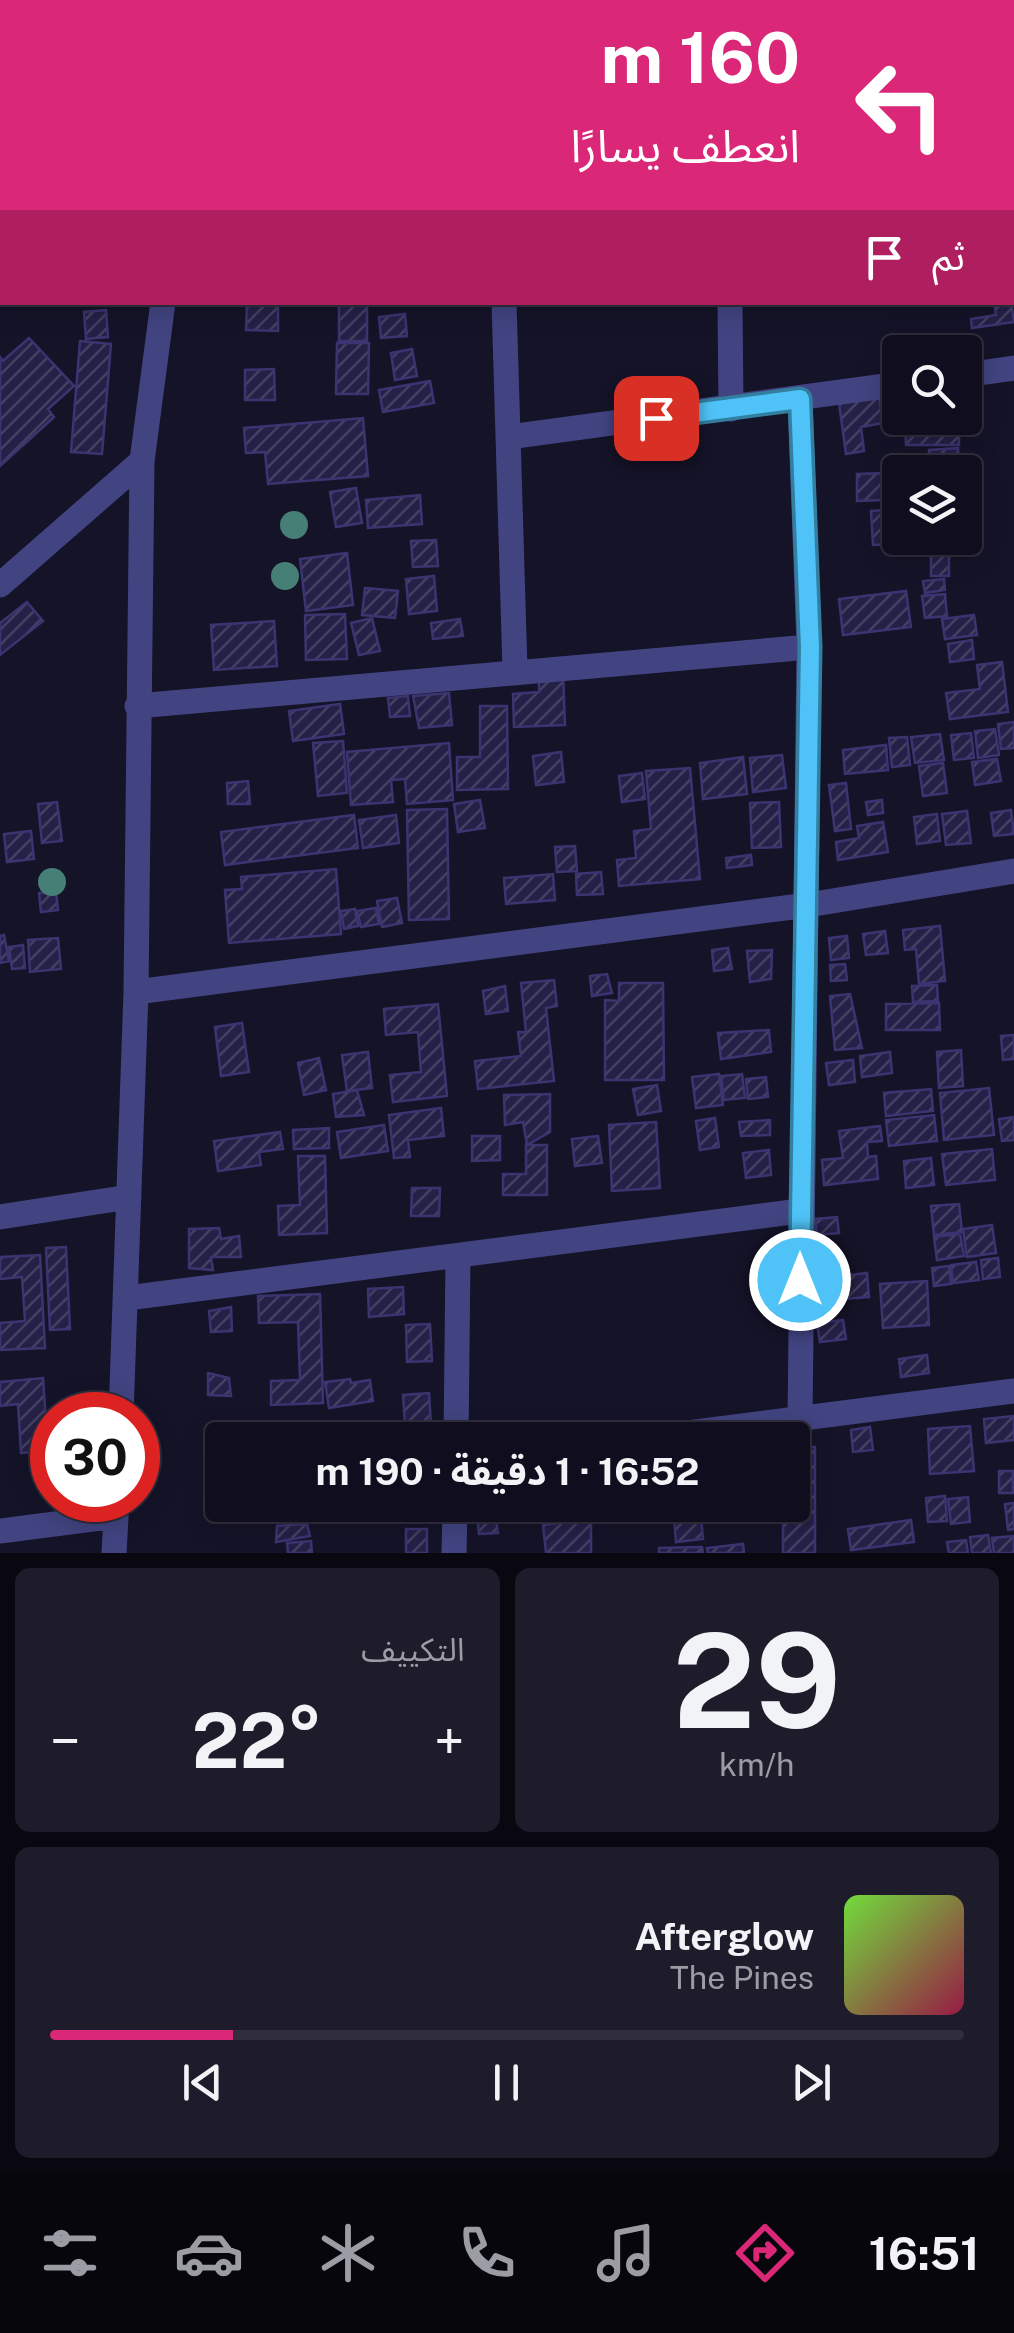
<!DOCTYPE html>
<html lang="ar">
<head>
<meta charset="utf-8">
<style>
	body { margin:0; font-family:"Public Sans","Noto Sans Arabic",sans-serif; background:#1e1c2b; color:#f1f3f6; direction:rtl; height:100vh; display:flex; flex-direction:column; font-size:38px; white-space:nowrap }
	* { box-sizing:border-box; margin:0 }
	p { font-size:32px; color:#9c9ca4 }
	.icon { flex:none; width:55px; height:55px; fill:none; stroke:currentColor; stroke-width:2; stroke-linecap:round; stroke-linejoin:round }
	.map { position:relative; height:1553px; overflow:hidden; direction:ltr }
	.drawer { display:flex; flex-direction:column; gap:15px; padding:15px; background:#090810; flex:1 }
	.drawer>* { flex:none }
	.top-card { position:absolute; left:0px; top:0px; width:1015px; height:305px; box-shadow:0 5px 25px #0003,0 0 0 2px #302e3c; direction:rtl; background:#db2777; color:#fff; overflow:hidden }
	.buttons { position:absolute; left:882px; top:335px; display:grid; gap:20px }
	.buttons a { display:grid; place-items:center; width:100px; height:100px; border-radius:10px; background:#100e1e; box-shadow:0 5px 25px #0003,0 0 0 2px #302e3c; font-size:50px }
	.speed { position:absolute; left:30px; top:1392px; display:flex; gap:20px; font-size:50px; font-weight:700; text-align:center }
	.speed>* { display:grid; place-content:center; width:130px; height:130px; border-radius:50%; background:#100e1e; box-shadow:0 5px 25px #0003,0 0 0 2px #302e3c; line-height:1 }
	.speed .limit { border:15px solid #d22; background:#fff; color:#111 }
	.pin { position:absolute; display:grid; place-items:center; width:85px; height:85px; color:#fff; margin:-42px; border-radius:20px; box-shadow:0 5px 15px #0006 }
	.me { position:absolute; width:110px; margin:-55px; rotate:0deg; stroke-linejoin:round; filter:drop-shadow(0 0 8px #0008) }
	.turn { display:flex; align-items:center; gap:35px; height:210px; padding:0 50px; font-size:45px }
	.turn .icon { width:130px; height:130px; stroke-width:2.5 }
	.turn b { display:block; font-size:70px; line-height:85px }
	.then { display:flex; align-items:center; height:95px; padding:0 50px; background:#0003; gap:20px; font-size:38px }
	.big { font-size:75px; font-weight:700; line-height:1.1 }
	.drawer .widget { flex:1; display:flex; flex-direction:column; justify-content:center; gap:15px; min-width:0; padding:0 35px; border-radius:15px; background:#1e1c2b }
	.drawer .dial { align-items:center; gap:0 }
	.dial b { font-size:130px; line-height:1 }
	.song { display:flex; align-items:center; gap:30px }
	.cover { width:120px; height:120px; border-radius:15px; background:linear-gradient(135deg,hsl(100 70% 55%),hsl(340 70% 35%)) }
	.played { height:10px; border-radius:5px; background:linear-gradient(90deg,#db2777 20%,#302e3c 20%) }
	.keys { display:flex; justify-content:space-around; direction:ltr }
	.heat { display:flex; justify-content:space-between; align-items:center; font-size:55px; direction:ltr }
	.drawer .tiles { flex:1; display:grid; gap:15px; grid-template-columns:1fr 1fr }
	.widget:last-child { grid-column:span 2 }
	.trip { position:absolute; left:205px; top:1422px; width:605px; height:100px; border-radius:10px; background:#100e1e; box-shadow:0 5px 25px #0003,0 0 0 2px #302e3c; font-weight:700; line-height:100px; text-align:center; direction:rtl }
	.menu { display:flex; height:160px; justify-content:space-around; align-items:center; background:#06060c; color:#9c9ca4 }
	.menu .icon { width:70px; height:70px }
	.menu .current { color:#db2777 }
	.menu b { font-size:45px; color:#f1f3f6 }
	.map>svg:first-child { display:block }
</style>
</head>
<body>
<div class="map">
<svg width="1014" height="1553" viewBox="0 0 1014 1553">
	<defs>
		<pattern id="building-hatch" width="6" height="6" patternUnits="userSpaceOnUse" patternTransform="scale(2.5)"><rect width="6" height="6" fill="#252047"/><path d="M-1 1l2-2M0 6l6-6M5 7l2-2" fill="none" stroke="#444062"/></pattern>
	</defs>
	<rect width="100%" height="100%" fill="#151328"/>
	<!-- building -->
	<path fill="url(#building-hatch)" stroke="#3c3471" stroke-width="2.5" d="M151,0H273V2H151Z
		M339,302H367V341H339Z
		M994,302H1011L1014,322L972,328L971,319L996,315Z
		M247,303H278V331L246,330Z
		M106,310L108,337L86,339L84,312Z
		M405,314L407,336L381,338L379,317Z
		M29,338L74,386L48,409L54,417L0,466V357L3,361Z
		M80,341L111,344L102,454L71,452Z
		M337,343H369L368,394H336Z
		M412,349L417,376L395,380L391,353Z
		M274,369L275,400H245V370Z
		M430,381L434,403L383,412L379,390Z
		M879,397L883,423L861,427L864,451L846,454L839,403Z
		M363,418L368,476L268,484L265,452L246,453L244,428Z
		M905,418H959V445H906Z
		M958,448L959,472H930L929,450Z
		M884,473L885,500L857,501V474Z
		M356,488L362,523L336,527L330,492Z
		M420,495L422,524L368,528L366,500Z
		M900,509L902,544L873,545L871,511Z
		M436,540L438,566L413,567L411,541Z
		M931,545H949V576H931Z
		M347,553L353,605L306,611L300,559Z
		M434,576L437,611L409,614L406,579Z
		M944,579L945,590L925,593L923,581Z
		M365,588L398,591L395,618L362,615Z
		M906,591L911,627L843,635L839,599Z
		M945,594L947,616L925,618L922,596Z
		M27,602L43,621L0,655V623Z
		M345,614L347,659L306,660L305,615Z
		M974,615L977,635L945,639L942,619Z
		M372,618L380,651L359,655L351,623Z
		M460,619L463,636L433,639L431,623Z
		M274,621L277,666L214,670L211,625Z
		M972,640L974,659L950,662L948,644Z
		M1002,662L1008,712L950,719L946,693L980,689L977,665Z
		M563,674L565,725L514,727L513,694L539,692V675Z
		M449,693L452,725L419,728L413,696Z
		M408,696L410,716L390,717L388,698Z
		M340,704L344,734L293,741L289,711Z
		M480,706H507L508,789L457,790V757H480Z
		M1014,722V748L1001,749L998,724Z
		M995,729L999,755L978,758L975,731Z
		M971,733L974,758L954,760L951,735Z
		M940,734L944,760L915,763L911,737Z
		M907,737L910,765L892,767L889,738Z
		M343,741L347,793L318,796L313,743Z
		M449,743L453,800L407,804L405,779L391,780L393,802L351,805L347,752Z
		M886,745L888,770L845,774L843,750Z
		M561,752L564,782L536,785L533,756Z
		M782,755L786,788L753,792L750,758Z
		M743,757L747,794L703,799L700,763Z
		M997,759L1001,781L975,785L972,762Z
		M943,763L947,793L923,796L919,766Z
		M690,768L700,879L619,886L617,860L636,858L634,831L651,829L646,771Z
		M642,773L645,799L622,802L619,776Z
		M248,781L250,804H228L227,783Z
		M846,783L851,829L835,831L829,785Z
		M480,800L485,828L458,832L454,804Z
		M882,800L883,813L868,815L866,802Z
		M57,802L62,841L42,843L38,804Z
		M779,802L781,847L752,848L750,803Z
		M447,809L449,919L409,920L407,810Z
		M1011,810L1014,834L994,836L991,813Z
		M967,811L971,843L946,845L942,814Z
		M937,814L940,841L917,844L914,817Z
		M354,815L358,848L225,865L221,832Z
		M396,815L399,843L363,848L359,820Z
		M883,822L888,852L838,860L836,842L859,838L857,826Z
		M31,831L34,859L7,862L4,834Z
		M575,846L577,871L557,872L555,847Z
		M751,855L752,865L727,868L726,858Z
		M336,869L341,934L229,943L225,890L242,889L241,877Z
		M601,872L603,894L577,895L576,874Z
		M553,874L555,900L506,904L504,878Z
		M56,891L58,910L41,912L39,893Z
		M397,898L402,923L382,927L377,901Z
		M376,908L379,924L361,927L357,911Z
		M355,909L358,926L344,929L341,911Z
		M940,926L945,981L919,984L916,949L905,950L903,930Z
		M885,931L888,953L866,955L863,934Z
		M4,935L9,961L0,963V936Z
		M847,936L849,958L831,960L829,938Z
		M58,938L61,969L30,972L28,940Z
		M23,945L25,968L12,969L9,947Z
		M728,948L732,969L714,971L712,950Z
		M772,950L771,979L750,982L747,951Z
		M845,964L847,980L831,981L830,965Z
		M607,974L612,993L592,996L590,976Z
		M554,980L557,1006L546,1008L554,1081L478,1089L475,1061L521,1056L518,1032H526L521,983Z
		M619,983H663L664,1080H605V1000L619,1001Z
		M937,985L938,1001L913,1002L912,986Z
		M505,986L508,1011L486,1014L483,991Z
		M850,994L862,1048L835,1050L830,996Z
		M939,1003L940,1030H886V1004Z
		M438,1004L447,1096L393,1102L390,1075L421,1072L418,1032L386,1035L384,1009Z
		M242,1023L249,1072L221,1076L215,1027Z
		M769,1030L771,1052L721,1059L718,1033Z
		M1014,1035V1059L1003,1060L1001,1036Z
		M961,1050L963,1086L939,1088L937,1052Z
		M368,1052L372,1088L347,1091L342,1055Z
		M890,1052L892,1073L862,1077L860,1056Z
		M319,1058L326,1090L304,1095L298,1063Z
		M853,1060L855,1082L829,1085L826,1063Z
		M719,1074L723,1105L696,1108L692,1077Z
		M742,1074L745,1098L724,1100L721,1076Z
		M766,1077L768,1097L748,1099L746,1079Z
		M657,1085L661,1111L638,1115L633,1089Z
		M989,1088L994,1135L944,1140L940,1093Z
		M931,1089L933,1111L886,1116L884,1093Z
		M357,1090L364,1115L336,1117L333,1094Z
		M550,1094V1132L527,1145L523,1122L505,1125L504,1095Z
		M441,1108L444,1136L408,1140L410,1157L394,1158L389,1115Z
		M934,1115L937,1141L889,1146L886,1120Z
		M1014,1117V1140L1002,1141L999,1119Z
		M715,1118L719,1147L700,1150L696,1121Z
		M770,1120V1135L741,1136L739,1122Z
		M656,1122L660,1188L612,1191L609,1125Z
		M384,1125L388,1151L341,1158L337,1132Z
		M880,1126L882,1141L867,1142L868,1157L876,1156L878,1179L824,1185L822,1160L843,1158L839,1131Z
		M329,1128V1148L294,1149L293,1130Z
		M280,1132L283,1149L259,1152L261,1165L218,1171L214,1141Z
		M472,1136H500V1160L472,1161Z
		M598,1136L602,1163L575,1166L572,1139Z
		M526,1145H547V1195H503V1174H526Z
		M992,1149L995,1180L946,1185L942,1154Z
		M769,1150L771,1175L746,1178L743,1153Z
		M298,1156H325L327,1233L279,1235L278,1206L300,1205Z
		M931,1158L934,1185L906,1188L904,1161Z
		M412,1188H440L439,1216H411Z
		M959,1204L962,1232L934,1235L931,1206Z
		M837,1217L839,1233L817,1235L815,1219Z
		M992,1225L996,1253L967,1257L963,1229Z
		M219,1228L221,1239L239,1236L241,1257H211L213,1270L189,1268V1229Z
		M960,1234L964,1256L937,1260L934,1237Z
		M66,1247L70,1329L50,1330L46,1248Z
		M40,1255L45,1348L0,1350V1323L25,1321L22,1277L0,1279V1257Z
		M998,1258L1000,1277L983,1279L981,1260Z
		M976,1262L979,1280L953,1283L951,1265Z
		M949,1266L951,1284L934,1286L932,1268Z
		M867,1273L869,1297L843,1299L840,1276Z
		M927,1281L929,1325L883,1328L880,1284Z
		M403,1287L404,1314L369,1317L368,1289Z
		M320,1294L323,1403L271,1405V1381L300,1380L298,1322L259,1323L258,1296Z
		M231,1307L232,1331L211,1332L209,1311Z
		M843,1320L846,1339L820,1342L817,1323Z
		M430,1324L432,1361L407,1362L406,1325Z
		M927,1355L929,1373L901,1377L899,1359Z
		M208,1373L229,1378L231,1396L208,1395Z
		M43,1378L48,1451L21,1453L18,1404L0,1406V1382Z
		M350,1379L351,1383L370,1380L373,1401L329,1408L325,1382Z
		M429,1393L432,1440H406L403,1395Z
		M1014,1416V1440L986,1443L984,1419Z
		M970,1426L974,1471L930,1474L928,1429Z
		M870,1427L873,1450L853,1452L851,1430Z
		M351,1428V1440H329L328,1430Z
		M792,1447H815V1553H783V1505H792Z
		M999,1471H1013V1493H999Z
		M222,1473V1496L208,1497L206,1475Z
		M945,1496L947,1521L928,1522L926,1498Z
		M968,1497L970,1522L951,1524L948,1499Z
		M1014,1503V1529L1008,1530L1005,1504Z
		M250,1505H317V1517L250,1516Z
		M476,1505H531L532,1509L495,1512L498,1533L479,1534Z
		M556,1505H591V1553H546L543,1525L558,1523Z
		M673,1505H700L703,1539L676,1542Z
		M911,1520L914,1542L851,1550L848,1529Z
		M307,1524L310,1536L276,1542L277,1526Z
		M406,1529H427V1553H406Z
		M988,1535L991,1553H972L970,1537Z
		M1014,1536V1553H994L992,1538Z
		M966,1540L968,1553H949L947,1542Z
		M311,1541L312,1553H288L287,1543Z
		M743,1544L744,1553H708L707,1548Z
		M702,1547L703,1553H659V1548Z"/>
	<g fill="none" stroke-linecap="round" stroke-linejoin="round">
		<!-- street -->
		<path stroke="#424482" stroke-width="25" d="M327,0L328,2
			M808,2L820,0
			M0,194H2
			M504,302L515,670
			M730,302L731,409
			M965,375L1014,368
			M508,437L900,384
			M0,585L142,461
			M137,706L809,647
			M136,992L808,905L1014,871
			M0,1217L129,1197
			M127,1298L800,1211
			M121,1415L136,992L142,461L163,302
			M800,1419L809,647L800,399
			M456,1440L458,1257
			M633,1440L1014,1391
			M0,1531L116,1516
			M114,1553L117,1500
			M454,1553L455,1505"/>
	</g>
	<!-- trees -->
	<g fill="#467f76">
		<circle cx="294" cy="525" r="14"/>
		<circle cx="285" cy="576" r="14"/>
		<circle cx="52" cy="882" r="14"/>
	</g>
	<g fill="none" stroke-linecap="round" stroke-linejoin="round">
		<!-- route casing -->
		<g stroke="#337fa1" stroke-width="25">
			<path id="route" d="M656,418L800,399L810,647L800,1280"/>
		</g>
		<!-- route -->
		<use href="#route" stroke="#4fc3f7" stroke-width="18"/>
	</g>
</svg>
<div class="buttons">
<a><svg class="icon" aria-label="search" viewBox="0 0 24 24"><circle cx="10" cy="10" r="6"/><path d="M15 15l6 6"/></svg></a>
<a><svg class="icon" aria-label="layers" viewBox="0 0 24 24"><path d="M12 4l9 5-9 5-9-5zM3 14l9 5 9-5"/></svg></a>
</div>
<div class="speed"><div class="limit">30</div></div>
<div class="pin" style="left:656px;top:418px;background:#d93025"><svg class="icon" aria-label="arrive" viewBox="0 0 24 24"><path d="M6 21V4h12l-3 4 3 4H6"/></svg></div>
<svg class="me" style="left:800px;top:1280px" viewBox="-20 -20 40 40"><circle r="17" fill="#4fc3f7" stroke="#fff" stroke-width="3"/><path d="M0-11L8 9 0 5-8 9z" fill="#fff"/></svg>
<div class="trip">16:52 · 1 دقيقة · 190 m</div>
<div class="top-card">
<div class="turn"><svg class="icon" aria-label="left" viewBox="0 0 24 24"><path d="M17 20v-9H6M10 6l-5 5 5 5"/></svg><div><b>160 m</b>انعطف يسارًا</div></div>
<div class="then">ثم<svg class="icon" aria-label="arrive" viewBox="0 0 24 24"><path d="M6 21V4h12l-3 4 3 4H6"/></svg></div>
</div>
</div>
<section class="drawer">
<div class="tiles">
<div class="widget dial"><b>29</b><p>km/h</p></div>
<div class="widget"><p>التكييف</p>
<div class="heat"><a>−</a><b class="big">22°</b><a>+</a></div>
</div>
<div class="widget">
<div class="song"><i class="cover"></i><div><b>Afterglow</b><p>The Pines</p></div></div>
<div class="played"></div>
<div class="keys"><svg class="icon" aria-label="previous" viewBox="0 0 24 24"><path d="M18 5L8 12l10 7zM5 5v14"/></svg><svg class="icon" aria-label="pause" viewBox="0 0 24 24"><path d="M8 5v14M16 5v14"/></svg><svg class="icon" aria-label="next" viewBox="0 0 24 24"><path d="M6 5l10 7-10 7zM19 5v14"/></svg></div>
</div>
</div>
</section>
<nav class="menu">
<b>16:51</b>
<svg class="icon current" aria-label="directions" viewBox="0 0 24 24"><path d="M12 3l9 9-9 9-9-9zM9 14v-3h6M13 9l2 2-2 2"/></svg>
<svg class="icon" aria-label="music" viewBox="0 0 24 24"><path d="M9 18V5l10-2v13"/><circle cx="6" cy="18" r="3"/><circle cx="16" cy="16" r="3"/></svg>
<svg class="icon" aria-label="phone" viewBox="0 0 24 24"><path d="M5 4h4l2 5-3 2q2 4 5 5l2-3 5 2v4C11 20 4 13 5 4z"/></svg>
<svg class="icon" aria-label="climate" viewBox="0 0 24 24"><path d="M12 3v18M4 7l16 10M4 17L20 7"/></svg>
<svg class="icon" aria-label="car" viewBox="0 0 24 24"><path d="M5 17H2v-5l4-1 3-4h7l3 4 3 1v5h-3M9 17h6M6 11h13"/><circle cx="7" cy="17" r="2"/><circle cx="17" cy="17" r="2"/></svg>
<svg class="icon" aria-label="filters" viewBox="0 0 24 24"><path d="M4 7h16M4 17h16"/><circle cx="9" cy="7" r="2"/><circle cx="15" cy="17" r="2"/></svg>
</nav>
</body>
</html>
